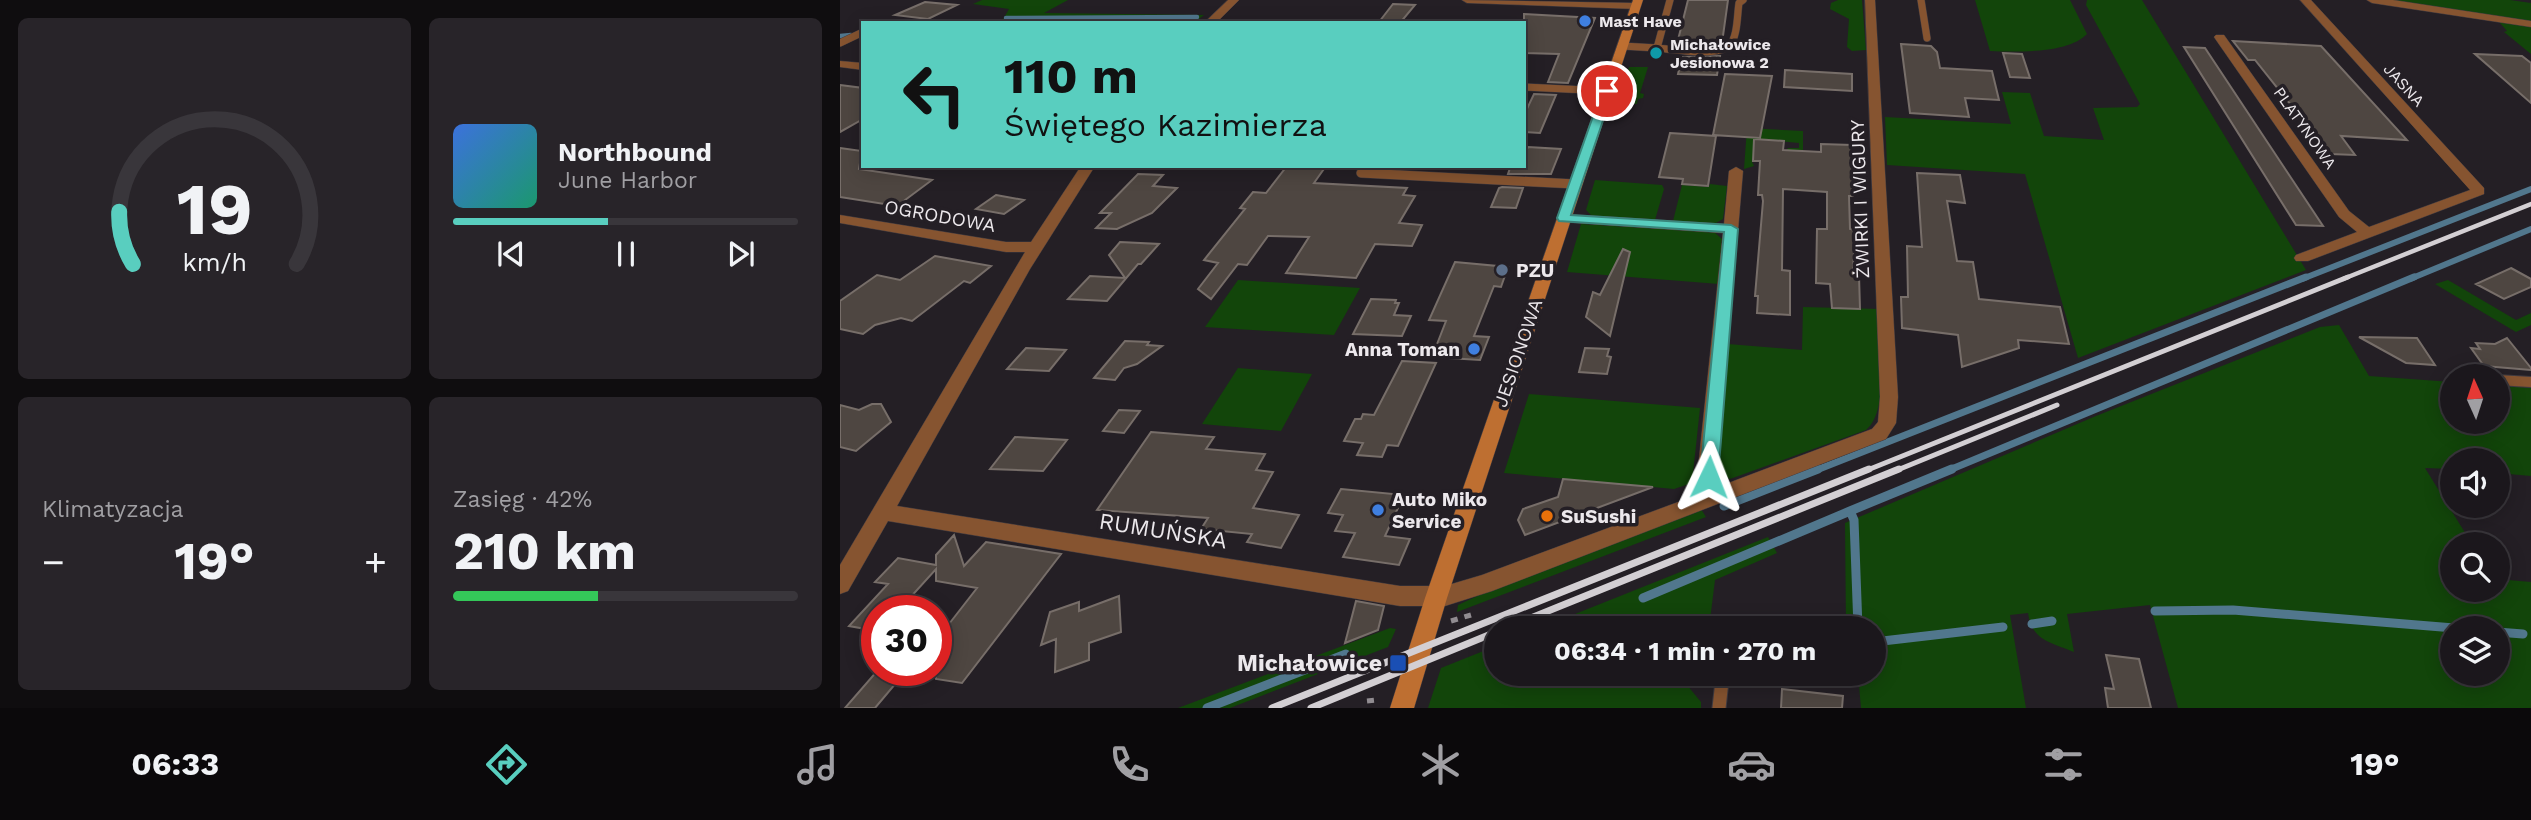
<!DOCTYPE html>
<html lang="pl">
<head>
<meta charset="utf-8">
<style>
	body { margin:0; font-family:"Work Sans",sans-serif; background:#282429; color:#f1f3f6; height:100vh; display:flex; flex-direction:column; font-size:26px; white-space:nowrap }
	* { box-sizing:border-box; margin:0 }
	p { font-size:23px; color:#a09fa3 }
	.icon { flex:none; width:38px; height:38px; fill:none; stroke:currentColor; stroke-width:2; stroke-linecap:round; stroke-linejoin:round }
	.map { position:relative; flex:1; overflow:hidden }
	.panel { display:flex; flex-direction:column; gap:18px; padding:18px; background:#0f0d0f; width:840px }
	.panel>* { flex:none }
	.hud { position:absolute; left:21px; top:21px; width:665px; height:147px; border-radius:0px; box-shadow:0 4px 18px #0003,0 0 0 2px #39363b; background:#59cebf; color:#111; overflow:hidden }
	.needle { width:46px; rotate:357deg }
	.tools { position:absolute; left:1600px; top:364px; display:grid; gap:14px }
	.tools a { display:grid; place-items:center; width:70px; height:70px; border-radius:50%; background:#1b171c; box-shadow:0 4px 18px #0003,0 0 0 2px #39363b; font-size:35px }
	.speed { position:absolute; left:21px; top:595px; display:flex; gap:14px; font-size:35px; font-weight:700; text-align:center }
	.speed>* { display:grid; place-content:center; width:91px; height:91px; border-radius:50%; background:#1b171c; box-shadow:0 4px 18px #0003,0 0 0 2px #39363b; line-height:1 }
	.speed .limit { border:10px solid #d22; background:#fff; color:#111 }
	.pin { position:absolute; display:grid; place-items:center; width:60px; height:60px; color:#fff; margin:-30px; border:4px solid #fff; border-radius:50%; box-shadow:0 2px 7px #0007 }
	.me { position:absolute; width:77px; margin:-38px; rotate:2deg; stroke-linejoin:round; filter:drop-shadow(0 0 5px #0008) }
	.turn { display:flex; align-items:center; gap:24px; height:147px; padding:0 28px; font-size:32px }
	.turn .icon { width:91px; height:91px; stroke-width:2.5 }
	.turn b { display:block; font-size:49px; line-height:60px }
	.big { font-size:52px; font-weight:700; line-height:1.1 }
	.panel .widget { flex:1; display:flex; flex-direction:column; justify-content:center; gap:10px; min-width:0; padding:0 24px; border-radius:10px; background:#282429 }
	.panel .dial { align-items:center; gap:0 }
	.dial svg { height:182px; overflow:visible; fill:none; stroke:#39363b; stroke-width:7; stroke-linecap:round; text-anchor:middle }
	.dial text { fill:#f1f3f6; stroke:none }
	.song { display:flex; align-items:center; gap:21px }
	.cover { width:84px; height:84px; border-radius:10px; background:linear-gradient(135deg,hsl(220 70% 55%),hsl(160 70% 35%)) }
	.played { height:7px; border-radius:4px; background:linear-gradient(90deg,#59cebf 45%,#39363b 45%) }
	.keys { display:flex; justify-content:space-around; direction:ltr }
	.heat { display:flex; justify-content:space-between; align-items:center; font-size:38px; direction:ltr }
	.charge { height:10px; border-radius:5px; background:linear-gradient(90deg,#34c759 42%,#39363b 0) }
	.panel .tiles { flex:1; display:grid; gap:18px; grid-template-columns:repeat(2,1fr) }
	.trip { position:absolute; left:644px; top:616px; width:402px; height:70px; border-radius:35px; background:#1b171c; box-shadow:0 4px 18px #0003,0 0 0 2px #39363b; font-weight:700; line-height:70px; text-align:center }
	.tab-bar { display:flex; height:112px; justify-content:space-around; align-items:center; background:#0b090b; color:#a09fa3 }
	.tab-bar .icon { width:49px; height:49px }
	.tab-bar .current { color:#59cebf }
	.tab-bar b { font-size:32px; color:#f1f3f6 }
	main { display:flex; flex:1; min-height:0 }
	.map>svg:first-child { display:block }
</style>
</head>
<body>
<main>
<section class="panel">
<div class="tiles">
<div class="widget dial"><svg viewBox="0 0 100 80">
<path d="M14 69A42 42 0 1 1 86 69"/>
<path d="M14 69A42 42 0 0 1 8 46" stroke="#59cebf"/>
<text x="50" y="56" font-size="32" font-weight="700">19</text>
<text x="50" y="72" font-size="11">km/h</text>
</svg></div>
<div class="widget">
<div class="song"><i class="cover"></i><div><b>Northbound</b><p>June Harbor</p></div></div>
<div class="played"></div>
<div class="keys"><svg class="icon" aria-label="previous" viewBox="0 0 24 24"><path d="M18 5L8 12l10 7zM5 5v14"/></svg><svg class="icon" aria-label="pause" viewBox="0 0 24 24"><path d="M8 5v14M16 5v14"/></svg><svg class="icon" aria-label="next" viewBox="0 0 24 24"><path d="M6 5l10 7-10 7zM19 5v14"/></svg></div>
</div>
<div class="widget"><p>Klimatyzacja</p>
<div class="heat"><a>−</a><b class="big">19°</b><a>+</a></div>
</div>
<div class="widget"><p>Zasięg · 42%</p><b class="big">210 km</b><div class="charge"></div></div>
</div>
</section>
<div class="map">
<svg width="1691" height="708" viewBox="0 0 1691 708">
	<rect width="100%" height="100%" fill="#241f25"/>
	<!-- green -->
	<path fill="#12450a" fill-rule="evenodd" d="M142,0H228L204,13L364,15L354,23H233L238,18L162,21L169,9L133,4Z
		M998,0H1022L1026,50L1012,51L1007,47L1009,19L990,9L991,3Z
		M1135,0H1230L1247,34C1228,54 1176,52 1150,51Z
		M1247,0H1302L1466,270L1238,358L1185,174L1047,165L1045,117L1171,124L1162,92L1190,93L1204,136L1264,140L1253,108L1297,107L1300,104L1246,5Z
		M1545,0H1670L1691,3V22Z
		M1659,22L1691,27V54L1664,32L1667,31Z
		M789,67H808L800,93L804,94L803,98L798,99L797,104H788L780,100Z
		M907,128L963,131V172L946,151L948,148H959V143L916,139L912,162L914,166L904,169Z
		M755,180L822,185L824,189L815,220L752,216L746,210Z
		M870,184L887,186L883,219L874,224L833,221L842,185L869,187Z
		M741,224L874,232L882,239L879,284L727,272Z
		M398,280L520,288L494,335L365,327Z
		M1608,280L1676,320L1691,313V325L1676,332L1595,284Z
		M963,307L1040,309C1040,339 1050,411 1026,430L890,479L883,476L877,467L888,344L962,350Z
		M1499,325L1529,376L1612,382V422H1657V385L1691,388V476L1657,473V460H1612V469L1585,468L1632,544H1612V590H1657V579L1691,582V708H1338L1310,605L1227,614L1234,652C1211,642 1192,641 1188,613L1170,615L1186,708H1021L1018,674H1034V628H1006L1005,523L1256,416L1480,327ZM1612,628H1657V674H1612Z
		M398,368L472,374L441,431L362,424Z
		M689,394L860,408L852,483L834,489L664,473Z
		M861,509L866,517L617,612L618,605L646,592Z
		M928,537L937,553L875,580L869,628H700Z
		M550,628L556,629L548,647L390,708H338Z
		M656,646V674H847L842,679L861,702V708H588L601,668Z"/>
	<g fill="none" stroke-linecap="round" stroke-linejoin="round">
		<!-- stream-far3 -->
		<path stroke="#51778d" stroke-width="4.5" d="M166,18L357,17
			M0,36L11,35"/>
		<!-- stream-far2 -->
		<path stroke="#51778d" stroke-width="6" d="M1462,279L1691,189
			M1570,279L1691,229"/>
		<!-- stream-far1 -->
		<path stroke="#51778d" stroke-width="7" d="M974,471L1466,277
			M1107,471L1574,277"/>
		<!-- stream -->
		<path stroke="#51778d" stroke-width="9" d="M884,506L978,469
			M1010,511L1112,469
			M803,598L1010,511L1014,520L1018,628
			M1315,611L1393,610L1614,628
			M1192,624L1212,621
			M1657,632L1683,634
			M1034,642L1163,627
			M367,708L506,654"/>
	</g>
	<!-- building -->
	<path fill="#4e4641" stroke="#776e69" stroke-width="2" d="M848,0H888L882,43L837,44Z
		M85,2L117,5L88,19L55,15Z
		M553,4L575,5L560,23L539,22Z
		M684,14L755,18L728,83L708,82L719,54L684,53Z
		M1393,41L1481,46L1567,140L1501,136L1515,155L1490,154L1469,134H1474L1415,60H1408Z
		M1061,44L1091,46L1097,52L1100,68L1152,71L1159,100L1125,98L1129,117L1070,113Z
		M1344,47L1365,48L1483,226L1456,225Z
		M1163,53L1182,54L1190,78L1170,77Z
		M1635,54L1682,56L1691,63V103Z
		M880,56L877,75L838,74L842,57Z
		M945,70L1012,74V91L944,87Z
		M885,74L932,76L920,138L873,135Z
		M0,85L23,88V119L0,132Z
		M694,94L716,95L700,133L684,132V115Z
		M830,133L876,136L868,186L842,184L843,179L819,177Z
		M914,139L944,141L943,150L981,152V144L1012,145L1013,196H1009L1010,229L1015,230L1013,274L1019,275L1020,309L992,308L990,284L976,283L977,229H987V192L943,189L942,270L950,271V315L917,313L918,296H915L923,201L922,195H918L920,161H913Z
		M688,147L721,149L711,174H668L670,168L684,169V155Z
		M0,148L22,151L19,169L92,180L57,206L0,197Z
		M447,166H486L474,183L567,188L563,195L575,196L559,223L582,225L572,246L535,244L516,278L446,273L469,237L428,236L407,265L398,264L371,299L358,289L378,263L364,260L405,209L400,208L413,192L426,193Z
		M1077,173L1120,175L1125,203L1107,201L1117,261L1133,262L1139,299L1220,307L1229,344L1178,340L1179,348L1122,367L1118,335L1062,328L1061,297H1068L1067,246L1082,247Z
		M298,174L323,175L313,186L337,188L312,213L277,229L256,228L271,213H260Z
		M662,187L683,188L676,208L651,207L659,188Z
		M156,195L184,200L164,214L136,209Z
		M280,242L319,244L301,264H298L267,301L228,299L250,276L285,278L269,255Z
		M783,249L790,252L770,336L746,317L753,292L760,295Z
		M95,256L151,266L130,283L124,281L72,321L61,318L35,325L23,334L0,329V301L37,275L60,280Z
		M615,262L668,267L661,287L654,286L634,336L649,337L640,360L592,357L606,321L589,320Z
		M1671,268L1691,279V287L1664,299L1636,284Z
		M531,299L556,300L555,303H559L554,315L571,316L562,336L513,334Z
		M1519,337L1577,338L1595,365L1566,363Z
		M1667,338L1691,368V370L1644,366L1631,348L1640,349L1636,343L1655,344Z
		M285,341L309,342L307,345L322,346L297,364L284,368L275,380L254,378Z
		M186,348L226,350L209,371L167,369Z
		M745,348L769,349L767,356L771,357L767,374L739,372Z
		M562,361L596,363L558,446L547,445L542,457L517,455L523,443L504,441L515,419H521L523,414L534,415Z
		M32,404H41L51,422L16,451L0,447V405L19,410Z
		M279,410L300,411L284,433L263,431Z
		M311,432L374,437L366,449L425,454L416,470L433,472L413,508L459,515L441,548L407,542L412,534L361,529L368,518L257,510Z
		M175,437L227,440L203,471L150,469Z
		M723,479L813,487L685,535L678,520L683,509L718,497Z
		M501,489L564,495L545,536L570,539L559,565L503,557L515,533L495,531L503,515L488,513Z
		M114,535L124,566L146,542L221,554L122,683L96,679V621L109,624L137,588L96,581V569L58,611H37V631L9,626L48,584L35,582L58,558L96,565V555Z
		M279,596L281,632L249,643V660L215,672L216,639L201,645L210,612L239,602V611Z
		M516,601L544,606L538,630L505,643Z
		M1266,655L1299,659L1311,708H1268L1265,688L1274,689Z
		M38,670H67L35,708H5Z
		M942,689L1003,696L1002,708H941Z"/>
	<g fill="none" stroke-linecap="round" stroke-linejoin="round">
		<!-- lane-far3 casing -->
		<g stroke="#403b41" stroke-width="8">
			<path id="lane-far3" d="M1081,0L1087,38
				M0,43L23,32
				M782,46L817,48L830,0
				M817,48C832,49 878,57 889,46C898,37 897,15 899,3L903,0
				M684,87L767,91"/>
		</g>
		<!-- lane-far2 casing -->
		<g stroke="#403b41" stroke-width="10">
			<path id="lane-far2" d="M521,173L735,184"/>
		</g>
		<!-- lane-far1 casing -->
		<g stroke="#403b41" stroke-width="12">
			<path id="lane-far1" d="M1657,380L1691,382"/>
		</g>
		<!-- lane casing -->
		<g stroke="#403b41" stroke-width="15">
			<path id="lane" d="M879,708L882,681"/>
		</g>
		<!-- street casing -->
		<g stroke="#403b41" stroke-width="1">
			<path id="street" d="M388,0H399L376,23H364Z
				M622,0L796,3L801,6L796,9L627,3Z
				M1025,0H1035L1058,397L1056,423L1046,439L652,591L605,606H560L48,521L8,591L0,594V565L185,252H166L0,223V215L166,242H191L241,166H255L190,269L57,506L560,586H605L642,575L865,492L858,468L883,233L723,222L716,218L723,214L884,224L889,171L896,167L903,171L878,468L883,485L1032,429L1038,422L1040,397Z
				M1460,0H1471L1644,188V194L1468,261H1456L1454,258L1456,255L1517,232L1499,217L1374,37L1376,35H1384L1509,211L1529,227L1630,190Z
				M1527,0H1553L1691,21V27L1532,3Z
				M0,61L23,63V70L0,67Z"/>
		</g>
		<!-- secondary casing -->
		<g stroke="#403b41" stroke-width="1">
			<path id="secondary" d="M793,0H803L607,598L574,708H550L585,598Z"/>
		</g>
		<!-- path -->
		<path stroke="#918c91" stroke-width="5" stroke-dasharray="7 7" stroke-linecap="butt" d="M611,621L631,615
			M527,701L536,700"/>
		<!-- lane-far3 -->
		<use href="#lane-far3" stroke="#865430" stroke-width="7"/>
		<!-- lane-far2 -->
		<use href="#lane-far2" stroke="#865430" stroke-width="9"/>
		<!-- lane-far1 -->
		<use href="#lane-far1" stroke="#865430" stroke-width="10"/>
		<!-- lane -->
		<use href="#lane" stroke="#865430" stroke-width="13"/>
		<!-- street -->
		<use href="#street" fill="#865430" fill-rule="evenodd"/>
		<!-- secondary -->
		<use href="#secondary" fill="#be6f31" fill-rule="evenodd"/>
		<!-- rail-far2 -->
		<path stroke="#d3cfd3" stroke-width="4.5" d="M1503,279L1691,204"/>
		<!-- rail-far1 -->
		<path stroke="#d3cfd3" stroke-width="5" d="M1025,471L1508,277
			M1055,471L1217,405"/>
		<!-- rail -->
		<path stroke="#d3cfd3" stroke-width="7" d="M666,628L1059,469
			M432,708L1029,469
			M471,708L656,632"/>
	</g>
	<!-- route -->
	<path fill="#59cebf" stroke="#3a867c" stroke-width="2" d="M763,88L773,91L731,215L891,225L898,229L878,477L875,482H862L860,477L884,232L719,221L717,218Z"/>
	<!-- markers -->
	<g fill="#3f7fe0" stroke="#241f25" stroke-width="2.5">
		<circle cx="745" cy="21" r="7"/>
		<circle cx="634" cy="349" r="7"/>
		<circle cx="538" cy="510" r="7"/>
	</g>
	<circle fill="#0f9aa8" stroke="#241f25" stroke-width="2.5" cx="816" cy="53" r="7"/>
	<circle fill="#5c6f8a" stroke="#241f25" stroke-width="2.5" cx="662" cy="270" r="7"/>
	<circle fill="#e8710a" stroke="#241f25" stroke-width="2.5" cx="707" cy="516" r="7"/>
	<rect fill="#1a4fb4" stroke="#241f25" stroke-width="2.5" x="549" y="654" width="18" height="18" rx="3.5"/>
	<g text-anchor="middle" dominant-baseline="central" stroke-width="7" stroke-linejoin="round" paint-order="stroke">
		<!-- far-poi labels -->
		<g font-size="16" font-weight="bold" fill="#ece8ec" stroke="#241f25" text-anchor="start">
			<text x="759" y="21">Mast Have</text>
			<text x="830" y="44">Michałowice<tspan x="830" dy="18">Jesionowa 2</tspan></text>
		</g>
		<!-- far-street labels -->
		<g font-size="16" fill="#ece8ec" stroke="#241f25">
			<text transform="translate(1564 85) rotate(48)">JASNA</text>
			<text transform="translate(1465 128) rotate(55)">PLATYNOWA</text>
		</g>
		<!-- street labels -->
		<g font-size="19" fill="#ece8ec" stroke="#241f25">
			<text transform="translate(1020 199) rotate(-92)">ŻWIRKI I WIGURY</text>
			<text transform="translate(100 216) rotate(10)">OGRODOWA</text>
			<text transform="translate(678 353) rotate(-71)">JESIONOWA</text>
		</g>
		<!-- poi labels -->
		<g font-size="19" font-weight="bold" fill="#ece8ec" stroke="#241f25" text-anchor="start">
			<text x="676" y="270">PZU</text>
			<text x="620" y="349" text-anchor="end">Anna Toman</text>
			<text x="552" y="499">Auto Miko<tspan x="552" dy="22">Service</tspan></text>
			<text x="721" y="516">SuSushi</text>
		</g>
		<!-- near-street labels -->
		<g font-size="23" fill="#ece8ec" stroke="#241f25">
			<text transform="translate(323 531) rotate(9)">RUMUŃSKA</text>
		</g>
		<!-- near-poi labels -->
		<g font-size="23" font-weight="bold" fill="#ece8ec" stroke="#241f25" text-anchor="end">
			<text x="542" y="663">Michałowice</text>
		</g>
	</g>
</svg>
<div class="tools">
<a><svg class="needle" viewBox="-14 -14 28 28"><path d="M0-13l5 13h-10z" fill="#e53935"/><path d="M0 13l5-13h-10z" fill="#a09fa3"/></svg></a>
<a><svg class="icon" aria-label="sound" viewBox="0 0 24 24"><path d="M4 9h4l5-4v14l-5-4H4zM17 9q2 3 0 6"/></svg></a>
<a><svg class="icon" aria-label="search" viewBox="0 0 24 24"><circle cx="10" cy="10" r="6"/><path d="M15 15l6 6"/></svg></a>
<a><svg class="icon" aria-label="layers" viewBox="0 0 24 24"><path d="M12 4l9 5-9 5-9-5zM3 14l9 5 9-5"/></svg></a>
</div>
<div class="speed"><div class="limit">30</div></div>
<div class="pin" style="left:767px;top:91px;background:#d93025"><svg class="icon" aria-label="arrive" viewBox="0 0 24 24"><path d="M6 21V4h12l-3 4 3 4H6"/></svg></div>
<svg class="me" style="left:869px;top:477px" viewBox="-20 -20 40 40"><path d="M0-17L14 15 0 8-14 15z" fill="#59cebf" stroke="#fff" stroke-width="4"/></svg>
<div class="trip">06:34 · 1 min · 270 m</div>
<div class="hud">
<div class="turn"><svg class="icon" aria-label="left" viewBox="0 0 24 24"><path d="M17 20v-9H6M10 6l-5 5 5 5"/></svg><div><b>110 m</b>Świętego Kazimierza</div></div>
</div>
</div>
</main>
<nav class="tab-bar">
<b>06:33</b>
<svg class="icon current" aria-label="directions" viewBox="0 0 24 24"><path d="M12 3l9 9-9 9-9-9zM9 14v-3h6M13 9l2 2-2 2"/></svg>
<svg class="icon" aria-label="music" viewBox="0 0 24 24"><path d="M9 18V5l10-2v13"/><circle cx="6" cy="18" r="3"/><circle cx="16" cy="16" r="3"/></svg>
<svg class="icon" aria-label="phone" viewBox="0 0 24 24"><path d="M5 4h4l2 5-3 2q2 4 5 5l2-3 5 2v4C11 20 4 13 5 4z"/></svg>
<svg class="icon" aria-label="climate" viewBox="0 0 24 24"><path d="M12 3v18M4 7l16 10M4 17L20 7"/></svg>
<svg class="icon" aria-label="car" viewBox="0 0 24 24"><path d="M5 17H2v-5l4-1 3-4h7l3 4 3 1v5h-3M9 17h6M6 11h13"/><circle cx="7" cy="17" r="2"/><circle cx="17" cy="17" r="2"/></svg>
<svg class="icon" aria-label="filters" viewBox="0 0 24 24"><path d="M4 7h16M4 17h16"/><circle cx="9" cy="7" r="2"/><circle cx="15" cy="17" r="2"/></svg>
<b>19°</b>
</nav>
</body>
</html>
